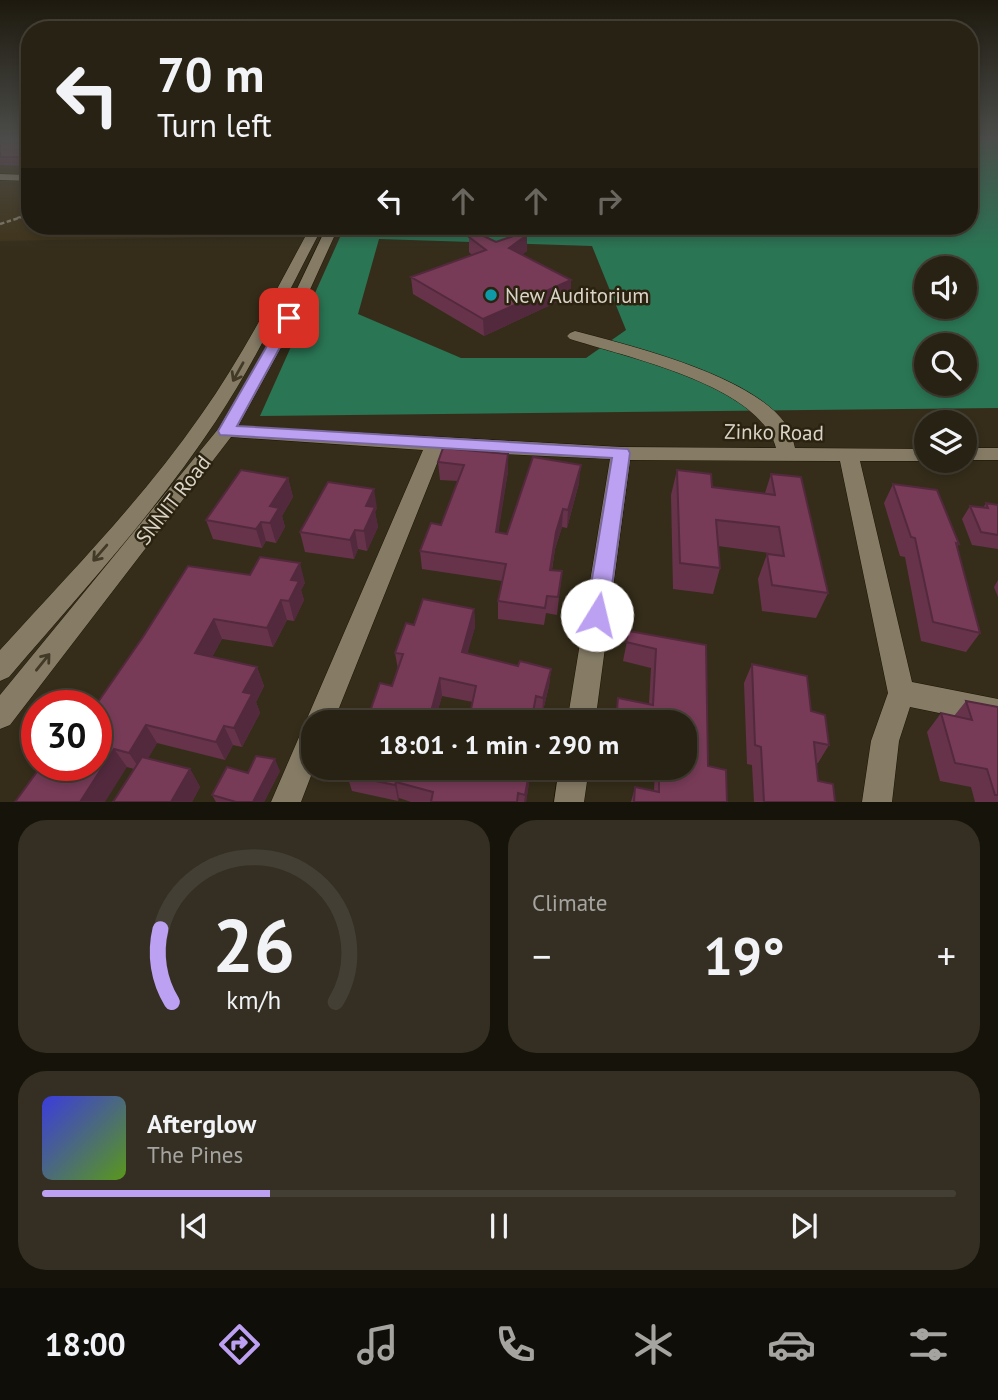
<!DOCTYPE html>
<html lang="en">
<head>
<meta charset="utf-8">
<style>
	body { margin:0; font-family:"PT Sans",sans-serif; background:#342f22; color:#f1f3f6; height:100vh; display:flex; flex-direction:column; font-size:26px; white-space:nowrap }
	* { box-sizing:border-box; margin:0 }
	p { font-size:23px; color:#a5a4a0 }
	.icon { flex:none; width:38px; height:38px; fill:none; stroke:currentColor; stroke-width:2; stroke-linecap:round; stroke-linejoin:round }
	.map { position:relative; height:802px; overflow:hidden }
	.side { display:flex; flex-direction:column; gap:18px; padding:18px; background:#16130b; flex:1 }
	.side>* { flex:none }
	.banner { position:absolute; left:21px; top:21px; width:957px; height:214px; border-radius:28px; box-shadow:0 4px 10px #0003,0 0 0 2px #443f34; background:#282214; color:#f1f3f6; overflow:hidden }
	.fabs { position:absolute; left:914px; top:256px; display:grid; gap:14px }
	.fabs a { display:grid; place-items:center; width:63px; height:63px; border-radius:50%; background:#282214; box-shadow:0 4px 10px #0003,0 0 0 2px #443f34; font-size:35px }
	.speed { position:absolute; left:21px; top:690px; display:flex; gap:14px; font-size:35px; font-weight:700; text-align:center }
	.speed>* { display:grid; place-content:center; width:91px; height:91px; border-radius:50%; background:#282214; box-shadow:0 4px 10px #0003,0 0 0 2px #443f34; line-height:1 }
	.speed .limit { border:10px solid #d22; background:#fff; color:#111 }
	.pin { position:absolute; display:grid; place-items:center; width:60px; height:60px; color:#fff; margin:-30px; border-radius:14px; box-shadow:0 4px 10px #0006 }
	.me { position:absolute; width:77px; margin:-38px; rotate:9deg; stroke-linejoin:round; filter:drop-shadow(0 0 5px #0008) }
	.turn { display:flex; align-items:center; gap:24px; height:147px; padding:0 21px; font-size:32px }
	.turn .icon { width:91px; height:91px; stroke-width:2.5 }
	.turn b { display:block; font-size:49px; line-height:60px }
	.lanes { display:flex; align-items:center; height:66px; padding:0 21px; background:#0003; justify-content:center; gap:35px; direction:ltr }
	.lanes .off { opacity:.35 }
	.big { font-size:52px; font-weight:800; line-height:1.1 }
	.side .widget { flex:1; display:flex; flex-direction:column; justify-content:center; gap:10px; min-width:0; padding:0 24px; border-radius:28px; background:#342f22 }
	.side .dial { align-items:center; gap:0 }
	.dial svg { height:182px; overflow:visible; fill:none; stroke:#443f34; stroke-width:7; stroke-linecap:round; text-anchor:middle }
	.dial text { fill:#f1f3f6; stroke:none }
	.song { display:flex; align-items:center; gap:21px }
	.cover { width:84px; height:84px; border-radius:10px; background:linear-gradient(135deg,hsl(240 70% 55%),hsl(90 70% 35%)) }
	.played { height:7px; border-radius:4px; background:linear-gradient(90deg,#bca0f2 25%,#443f34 25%) }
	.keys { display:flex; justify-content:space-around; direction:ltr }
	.heat { display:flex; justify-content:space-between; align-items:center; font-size:38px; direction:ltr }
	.side .tiles { flex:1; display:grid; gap:18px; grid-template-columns:1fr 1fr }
	.widget:last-child { grid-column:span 2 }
	.trip { position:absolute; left:301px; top:710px; width:396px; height:70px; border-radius:28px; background:#282214; box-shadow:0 4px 10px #0003,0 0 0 2px #443f34; font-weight:800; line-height:70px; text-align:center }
	.menu { display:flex; height:112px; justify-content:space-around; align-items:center; background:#100e08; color:#a5a4a0 }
	.menu .icon { width:49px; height:49px }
	.menu .selected { color:#bca0f2 }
	.menu b { font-size:32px; color:#f1f3f6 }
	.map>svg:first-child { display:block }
</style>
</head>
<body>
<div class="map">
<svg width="998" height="802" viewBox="0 0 998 802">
	<rect width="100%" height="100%" fill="#352d1a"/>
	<!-- built -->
	<path fill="#3f3319" d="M0,139H30V226H298L292,236L0,241Z"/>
	<!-- forest -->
	<path fill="#2a7554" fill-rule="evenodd" d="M970,139H998V408L260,416L345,226H970ZM379,239L592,246L626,330L586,358H461L358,314ZM926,268H964V306H926ZM926,345H964V383H926Z"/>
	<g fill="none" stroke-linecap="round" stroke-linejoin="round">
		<!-- minor casing -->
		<g stroke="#1d1503" stroke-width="1">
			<path id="minor" d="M0,174L30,175V181L0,180Z
				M311,226H323C288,292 257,359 216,421C155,513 80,594 9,677L0,681V650C69,574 142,500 201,415C243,356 276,290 311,226Z
				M327,226H339L297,318L238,426L621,447L776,448C760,385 626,357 570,339L567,336L570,333L575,331C632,346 750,375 785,423C790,430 793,439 795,448L926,449V460H930L926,461H860L912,682L998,699V725L910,707L899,741L892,802H862L871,741L888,693L840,461L630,460L595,723H567L610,459L442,451L333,723H313L314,768L301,802H271L423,450L231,437L10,725L0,729V695L219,428L283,318Z
				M964,448H998V460H960H964Z
				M559,768H589L584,802H554Z"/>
		</g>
		<!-- path-far1 -->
		<path stroke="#837c6d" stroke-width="2" stroke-dasharray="3.5 2" stroke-linecap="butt" d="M17,218L30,214"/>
		<!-- path -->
		<path stroke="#837c6d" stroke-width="2.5" stroke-dasharray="4.5 2.5" stroke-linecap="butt" d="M0,224L22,217"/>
		<!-- minor -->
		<use href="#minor" fill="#867c66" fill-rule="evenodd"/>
	</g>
	<!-- wall -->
	<path fill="#66334b" d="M0,139H16L24,166L0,165Z
		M469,237L496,242L527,251L521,255L571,280L570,296L484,336L413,294L411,277L472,255L469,252Z
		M508,454V471L498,532L507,534L579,483L567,528L562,527L555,549L552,570L562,571L557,615L546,613L544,625L498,619V601L502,581L422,569L420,551L441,525L458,481L440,480L438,462Z
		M677,470L712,487L765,493L771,474L828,593L816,618L762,611L758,579L767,554H770L769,553L718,546L720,568L713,594L673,589L671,495Z
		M288,478L293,497L282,516L285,527L276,543L266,541L262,548L213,539L206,520Z
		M893,484L959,544L957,547L980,633L966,652L921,641L905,557L900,556L884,503Z
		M986,503L998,505V549L972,545L962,519L970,506L983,508Z
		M377,508L375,512L378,527L367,551L358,549L354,559L305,552L300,532Z
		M250,575L305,583L301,590L304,600L294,621L287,620L273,647L222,639L212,657L257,667L264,686L256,702L260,713L242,747L233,745L225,760L157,743L148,758L190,769L200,787L192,802H113L134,769L127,767L96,765Z
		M998,580V597L994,587Z
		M474,609L475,627L467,653L518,666L551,669L549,686L542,715L535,713L533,723H468L473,702L442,696L434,723H366L392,686L398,669L395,653L414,625Z
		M629,631L706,645L708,766L727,802H631L635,787L654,791L655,768H684V723H614L618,698L649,704L651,668L623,661Z
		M752,664L811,711L829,745L818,763H816L818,781L835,802H754L752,765L747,764L744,683Z
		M966,701L998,707V802H975L971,787L940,781L927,732L941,713L954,716Z
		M350,768H531L526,802H411L399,798L398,801L352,791L347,775Z
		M280,771L264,802H216L212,795L248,773Z"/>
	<!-- shaded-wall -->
	<path fill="#53293d" d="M30,150V161L24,166L20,157Z
		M527,235V251L509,264V248Z
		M571,280L570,296L484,336L483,319Z
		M508,454V471L496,549V532Z
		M581,465L579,483L567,528L568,510Z
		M288,478L293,497L282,516L285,527L276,543L270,523V506Z
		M374,489L377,508L375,512L378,527L367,551L364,531L366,506Z
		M563,509L562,527L555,549L549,587L550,570L556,532Z
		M261,522L266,541L262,548L256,529Z
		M355,530L358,549L354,559L350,540Z
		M300,563L305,583L301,590L304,600L294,621L289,601L291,580Z
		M281,600L287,620L273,647L267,628Z
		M474,609L475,627L463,670L462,652Z
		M214,619L222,639L204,672L195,653Z
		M257,667L264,686L256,702L260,713L242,747L234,728L243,692Z
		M551,669L549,686L542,715L543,698Z
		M440,678L442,696L434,723H428Z
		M536,696L533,723H531Z
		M146,725L157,743L141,771L129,753Z
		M224,726L233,745L225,760L216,742Z
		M114,749L127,767L105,802H80Z
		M275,759L280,771L264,802H253Z
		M530,768H531V772L526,802H524Z
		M190,769L200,787L192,802H171Z
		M396,782L399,798L398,801L395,785Z"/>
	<!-- building -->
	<path fill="#773b57" stroke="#53293d" stroke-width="2" d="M0,139L30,140V150L20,157H0Z
		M473,231L496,242L525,232L527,235L509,248L571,280L483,319L411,277L486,250L469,237Z
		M443,448L508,454L496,532L507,534L533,457L581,465L568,510L563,509L556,532L550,570L562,571L558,597L547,596L545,608L498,601L506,564L420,551L431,523L441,525L464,465L438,462Z
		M241,470L288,478L270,506L279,508L270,523L261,522L256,529L206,520Z
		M677,470L711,474L712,487L775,495L771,474L801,477L828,593L772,585L767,554L784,556L779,527L716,520L720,568L680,563Z
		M328,482L374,489L366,506L375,507L364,531L355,530L350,540L300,532Z
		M893,484L937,490L959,544L956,543L980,633L933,622L915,538L911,537Z
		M986,503L998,505V535L981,532L970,506L988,508Z
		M260,557L300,563L291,580L299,581L289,601L281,600L267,628L214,619L195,653L257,667L243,692L252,694L234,728L224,726L216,742L146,725L129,753L114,749L80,802H15L42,765H96V705L143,637L188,566L250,575Z
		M423,599L474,609L462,652L518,666L520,661L551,669L543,698L536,696L531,723H468L476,686L440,678L428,723H366L380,683L392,686L403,654L395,653L406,623L414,625Z
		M629,631L706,645L708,766L726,770L727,802H634L635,787L659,792V768H684V723H616L618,698L653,705L656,649L626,642Z
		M752,664L807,676L811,711L825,715L829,745L814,742L818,781L833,784L835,802H764L761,747L755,745Z
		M966,701L998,707V795H995L987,769L955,763L941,713L972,720Z
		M256,756L275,759L253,802H236L212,795L227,767L248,773Z
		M142,757L190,769L171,802H113Z
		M350,768H530L525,795L518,793L517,802H431L433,792L396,782L395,785L347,775Z"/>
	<!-- one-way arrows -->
	<defs><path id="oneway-shaft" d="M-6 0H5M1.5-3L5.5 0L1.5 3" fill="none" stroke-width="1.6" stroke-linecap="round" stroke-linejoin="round" transform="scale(1.75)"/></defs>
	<g stroke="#423926">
		<use href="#oneway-shaft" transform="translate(238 372) rotate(119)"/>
		<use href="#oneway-shaft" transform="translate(100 553) rotate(131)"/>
		<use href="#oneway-shaft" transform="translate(43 662) rotate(-51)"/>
	</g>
	<!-- sky -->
	<linearGradient id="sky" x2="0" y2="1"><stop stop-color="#1d190e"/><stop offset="0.55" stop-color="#4b4c49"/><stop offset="1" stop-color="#4b4c49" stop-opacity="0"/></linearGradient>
	<rect width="998" height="252" fill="url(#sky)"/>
	<!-- route -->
	<path fill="#bca0f2" stroke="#7a689d" stroke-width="2" d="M289,314L296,318L237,426L628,449L630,453L608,615L605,621L597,624L589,621L586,615L612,458L220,435L218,431L283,318Z"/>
	<!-- markers -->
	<circle fill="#0f9aa8" stroke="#2b2310" stroke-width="2.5" cx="491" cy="295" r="7"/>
	<g text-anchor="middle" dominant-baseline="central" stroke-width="5" stroke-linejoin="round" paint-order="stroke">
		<!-- poi labels -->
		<g font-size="21" fill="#d9d3c8" stroke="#2b2310" text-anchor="start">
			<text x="505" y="295">New Auditorium</text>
		</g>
		<!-- street labels -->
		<g font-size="21" fill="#d9d3c8" stroke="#2b2310">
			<text transform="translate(774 432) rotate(1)">Zinko Road</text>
			<text transform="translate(173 500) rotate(-52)">SNNIT Road</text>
		</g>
	</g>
</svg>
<div class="fabs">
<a><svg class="icon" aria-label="sound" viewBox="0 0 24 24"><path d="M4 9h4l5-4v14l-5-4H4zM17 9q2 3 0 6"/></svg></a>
<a><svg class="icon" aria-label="search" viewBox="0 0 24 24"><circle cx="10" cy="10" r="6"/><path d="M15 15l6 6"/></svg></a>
<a><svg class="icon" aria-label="layers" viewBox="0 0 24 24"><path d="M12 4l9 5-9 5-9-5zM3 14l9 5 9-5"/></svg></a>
</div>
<div class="speed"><div class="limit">30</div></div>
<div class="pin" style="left:289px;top:318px;background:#d93025"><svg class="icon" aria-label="arrive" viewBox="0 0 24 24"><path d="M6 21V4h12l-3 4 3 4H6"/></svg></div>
<svg class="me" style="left:597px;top:615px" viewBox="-20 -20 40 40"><circle r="19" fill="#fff"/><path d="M0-13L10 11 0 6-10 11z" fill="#bca0f2"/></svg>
<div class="trip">18:01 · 1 min · 290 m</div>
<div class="banner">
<div class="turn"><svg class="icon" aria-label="left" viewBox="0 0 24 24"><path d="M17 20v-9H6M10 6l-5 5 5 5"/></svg><div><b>70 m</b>Turn left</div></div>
<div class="lanes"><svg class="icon" aria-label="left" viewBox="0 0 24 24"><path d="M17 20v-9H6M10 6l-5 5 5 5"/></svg><svg class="icon off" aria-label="ahead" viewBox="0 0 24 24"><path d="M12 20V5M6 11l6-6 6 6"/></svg><svg class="icon off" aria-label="ahead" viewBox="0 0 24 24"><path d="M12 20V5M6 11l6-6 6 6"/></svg><svg class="icon off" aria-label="right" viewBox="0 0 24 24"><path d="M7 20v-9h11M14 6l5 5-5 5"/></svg></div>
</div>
</div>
<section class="side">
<div class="tiles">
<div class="widget dial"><svg viewBox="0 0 100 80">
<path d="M14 69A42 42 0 1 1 86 69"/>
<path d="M14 69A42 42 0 0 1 9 37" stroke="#bca0f2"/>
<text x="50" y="56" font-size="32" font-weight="700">26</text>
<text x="50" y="72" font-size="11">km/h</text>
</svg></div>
<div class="widget"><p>Climate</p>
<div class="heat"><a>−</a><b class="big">19°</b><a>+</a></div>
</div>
<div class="widget">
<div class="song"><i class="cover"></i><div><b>Afterglow</b><p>The Pines</p></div></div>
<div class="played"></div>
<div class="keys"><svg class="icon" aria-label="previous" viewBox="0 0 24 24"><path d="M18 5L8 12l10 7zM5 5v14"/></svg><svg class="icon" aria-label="pause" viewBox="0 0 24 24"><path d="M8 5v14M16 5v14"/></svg><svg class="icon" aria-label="next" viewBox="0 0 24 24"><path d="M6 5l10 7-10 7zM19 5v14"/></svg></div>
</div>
</div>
</section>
<nav class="menu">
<b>18:00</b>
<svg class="icon selected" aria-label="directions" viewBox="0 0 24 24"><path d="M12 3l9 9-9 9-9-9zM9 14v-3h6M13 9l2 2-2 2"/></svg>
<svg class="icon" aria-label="music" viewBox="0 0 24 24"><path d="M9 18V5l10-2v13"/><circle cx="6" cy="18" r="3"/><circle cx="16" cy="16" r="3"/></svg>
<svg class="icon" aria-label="phone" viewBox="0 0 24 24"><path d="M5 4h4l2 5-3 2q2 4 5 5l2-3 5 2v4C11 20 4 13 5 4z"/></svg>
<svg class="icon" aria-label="climate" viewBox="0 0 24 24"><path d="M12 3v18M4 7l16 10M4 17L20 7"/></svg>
<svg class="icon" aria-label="car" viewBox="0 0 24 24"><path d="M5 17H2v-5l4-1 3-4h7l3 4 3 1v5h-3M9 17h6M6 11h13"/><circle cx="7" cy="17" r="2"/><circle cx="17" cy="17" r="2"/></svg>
<svg class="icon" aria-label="filters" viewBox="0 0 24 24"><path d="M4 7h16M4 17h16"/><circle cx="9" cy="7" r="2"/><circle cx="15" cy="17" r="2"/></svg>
</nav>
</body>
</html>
